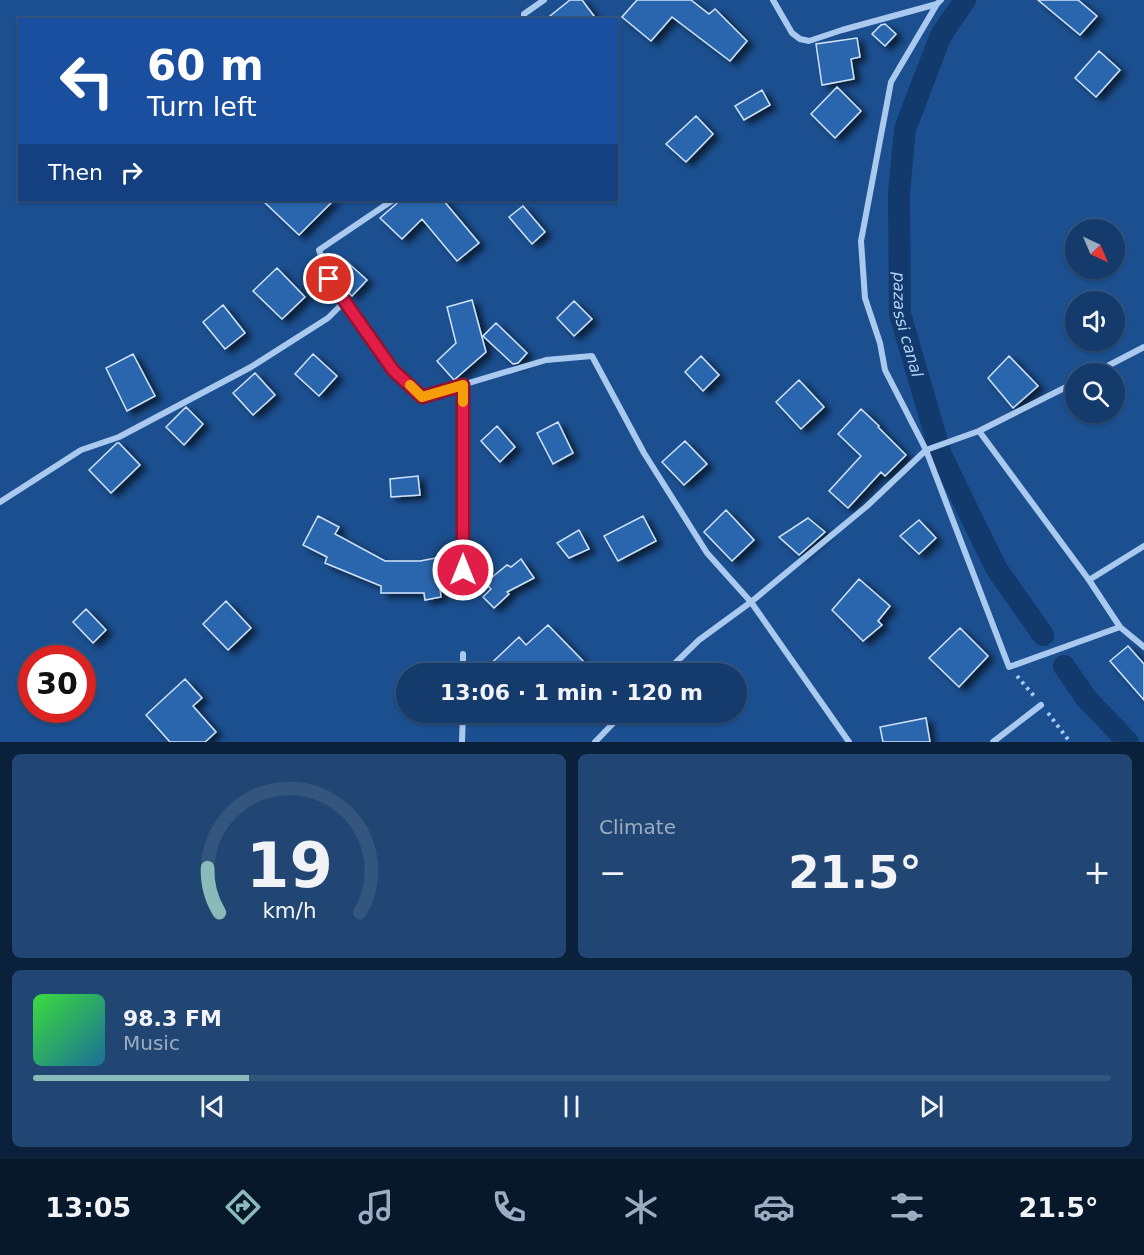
<!DOCTYPE html>
<html lang="en">
<head>
<meta charset="utf-8">
<style>
	body { margin:0; font-family:"DejaVu Sans",sans-serif; background:#214673; color:#f1f3f6; height:100vh; display:flex; flex-direction:column; font-size:22px; white-space:nowrap }
	* { box-sizing:border-box; margin:0 }
	p { font-size:20px; color:#9dadc1 }
	.icon { flex:none; width:33px; height:33px; fill:none; stroke:currentColor; stroke-width:2; stroke-linecap:round; stroke-linejoin:round }
	.map { position:relative; height:742px; overflow:hidden }
	.side { display:flex; flex-direction:column; gap:12px; padding:12px; background:#0b203b; flex:1 }
	.side>* { flex:none }
	.banner { position:absolute; left:18px; top:18px; width:600px; height:183px; border-radius:0px; box-shadow:0 2px 4px #0004,0 0 0 2px #33557e; background:#1a4fa0; color:#fff; overflow:hidden }
	.needle { width:39px; rotate:136deg }
	.controls { position:absolute; left:1065px; top:219px; display:grid; gap:12px }
	.controls a { display:grid; place-items:center; width:60px; height:60px; border-radius:50%; background:#143b6b; box-shadow:0 2px 4px #0004,0 0 0 2px #33557e; font-size:30px }
	.speed { position:absolute; left:18px; top:645px; display:flex; gap:12px; font-size:30px; font-weight:700; text-align:center }
	.speed>* { display:grid; place-content:center; width:78px; height:78px; border-radius:50%; background:#143b6b; box-shadow:0 2px 4px #0004,0 0 0 2px #33557e; line-height:1 }
	.speed .limit { border:9px solid #d22; background:#fff; color:#111 }
	.pin { position:absolute; display:grid; place-items:center; width:51px; height:51px; color:#fff; margin:-26px; border:3px solid #fff; border-radius:50%; box-shadow:0 2px 6px #0007 }
	.me { position:absolute; width:66px; margin:-33px; rotate:0deg; stroke-linejoin:round; filter:drop-shadow(0 0 4px #0008) }
	.turn { display:flex; align-items:center; gap:21px; height:126px; padding:0 30px; font-size:27px }
	.turn .icon { width:78px; height:78px; stroke-width:2.5 }
	.turn b { display:block; font-size:42px; line-height:51px }
	.then { display:flex; align-items:center; height:57px; padding:0 30px; background:#0003; gap:12px; font-size:22px }
	.big { font-size:45px; font-weight:700; line-height:1.1 }
	.side .card { flex:1; display:flex; flex-direction:column; justify-content:center; gap:9px; min-width:0; padding:0 21px; border-radius:9px; background:#214673 }
	.side .dial { align-items:center; gap:0 }
	.dial svg { height:156px; overflow:visible; fill:none; stroke:#33557e; stroke-width:7; stroke-linecap:round; text-anchor:middle }
	.dial text { fill:#f1f3f6; stroke:none }
	.song { display:flex; align-items:center; gap:18px }
	.cover { width:72px; height:72px; border-radius:9px; background:linear-gradient(135deg,hsl(120 70% 55%),hsl(200 70% 35%)) }
	.played { height:6px; border-radius:3px; background:linear-gradient(90deg,#8bbbb9 20%,#33557e 20%) }
	.keys { display:flex; justify-content:space-around; direction:ltr }
	.heat { display:flex; justify-content:space-between; align-items:center; font-size:33px; direction:ltr }
	.side .tiles { flex:1; display:grid; gap:12px; grid-template-columns:1fr 1fr }
	.card:last-child { grid-column:span 2 }
	.trip { position:absolute; left:396px; top:663px; width:351px; height:60px; border-radius:30px; background:#143b6b; box-shadow:0 2px 4px #0004,0 0 0 2px #33557e; font-weight:700; line-height:60px; text-align:center }
	.tabs { display:flex; height:96px; justify-content:space-around; align-items:center; background:#08182b; color:#9dadc1 }
	.tabs .icon { width:42px; height:42px }
	.tabs .current { color:#8bbbb9 }
	.tabs b { font-size:27px; color:#f1f3f6 }
	.map>svg:first-child { display:block }
</style>
</head>
<body>
<div class="map">
<svg width="1144" height="742" viewBox="0 0 1144 742">
	<defs>
		<filter id="shadow"><feDropShadow dx="6" dy="4" stdDeviation="3" flood-color="#0009"/></filter>
	</defs>
	<rect width="100%" height="100%" fill="#1b4f8f"/>
	<g fill="none" stroke-linecap="round" stroke-linejoin="round">
		<!-- canal -->
		<g stroke="#123a6d" stroke-width="22">
			<path id="s1" d="M965,0L941,35L905,129L899,193L900,314L941,455L996,568L1043,635"/>
			<path d="M1064,666L1086,698L1128,742"/>
		</g>
	</g>
	<!-- building -->
	<path fill="#2a66ad" stroke="#cfe3fa" stroke-width="1.5" filter="url(#shadow)" d="M570,0H582L597,20H545Z
		M637,0H691L709,14L715,9L747,41L730,61L672,17L651,41L622,17Z
		M1038,0H1078L1097,16L1080,35Z
		M885,24L896,34L885,46L872,34L881,25Z
		M857,38L860,57L851,59L854,79L822,85L816,44Z
		M1099,51L1120,70L1096,97L1075,78Z
		M837,87L861,111L835,138L811,114Z
		M762,90L770,105L744,120L735,106Z
		M696,116L713,134L686,162L666,144Z
		M262,200H334L299,235Z
		M399,200H443L479,243L457,261L422,219L402,239L380,218L396,204Z
		M523,206L545,232L532,244L509,217Z
		M347,262L367,280L352,296L338,283L334,276Z
		M277,268L305,297L282,319L253,291Z
		M472,300L486,352L454,380L437,361L456,343L447,307Z
		M574,301L592,319L574,336L557,318Z
		M223,305L245,333L225,349L203,322Z
		M496,323L527,353L518,363L513,364L483,336Z
		M133,354L155,396L127,411L106,368Z
		M313,354L337,376L319,396L295,374Z
		M701,356L719,375L703,391L685,372Z
		M1009,356L1038,386L1013,408L988,378Z
		M255,373L275,395L253,415L233,393Z
		M799,380L824,407L801,429L776,402Z
		M186,407L203,424L184,445L166,427Z
		M861,409L879,426L878,427L906,455L885,476L881,472L848,508L829,491L861,456L838,434Z
		M558,422L573,453L553,464L537,433Z
		M497,426L515,447L500,462L481,441Z
		M685,441L707,464L684,485L662,462Z
		M117,443H119L140,465L111,493L89,470Z
		M418,476L420,495L391,497L390,479Z
		M726,510L754,540L732,561L704,532Z
		M318,516L339,527L335,534L385,561H420L436,558L441,597L425,600L424,593H381V586L325,563L327,557L303,545Z
		M643,516L656,541L618,561L604,536Z
		M808,518L825,532L799,555L779,537Z
		M919,520L936,538L919,554L900,536Z
		M579,530L589,549L569,558L557,543Z
		M521,559L534,578L507,592L509,594L494,608L483,597L491,589L485,583L507,565L511,567Z
		M859,579L890,606L878,621L882,625L863,641L832,610Z
		M226,601L251,628L228,650L203,624Z
		M86,609L106,630L93,643L73,622Z
		M548,625L585,663L575,674H560L554,667L546,674H480L519,637L526,645Z
		M960,628L988,656L959,687L929,658Z
		M1128,646L1144,664V700L1110,661Z
		M185,679L202,698L193,706L216,732L205,742H170L146,715Z
		M926,718L930,742H883L880,727Z"/>
	<g fill="none" stroke-linecap="round" stroke-linejoin="round">
		<!-- path -->
		<path stroke="#a9c9ee" stroke-width="4" stroke-dasharray="3 4.5" stroke-linecap="butt" d="M1017,676L1034,696
			M1048,713L1070,742"/>
		<!-- street -->
		<path stroke="#a9c9ee" stroke-width="6" d="M773,0L792,33L800,39L809,41L842,30L937,4
			M524,20V14L544,0
			M344,302L393,370L422,397L546,360L592,356L644,453L707,553L751,602L849,742
			M1092,374L1144,347
			M1076,382L979,431L926,450L1009,667L1120,627L1144,647
			M979,431L1089,580
			M0,502L81,450L119,437L251,367L328,318L344,302L329,279L319,250L393,200
			M463,593V385
			M1120,627L1089,580L1144,546
			M463,674V654
			M664,674L699,640L751,602L867,506L926,450L885,370L880,343L865,298L861,241L891,82L937,4L941,0
			M462,742L463,712
			M595,742L624,712
			M993,742L1041,705"/>
	</g>
	<g fill="none" stroke-linecap="round" stroke-linejoin="round">
		<!-- route casing -->
		<g stroke="#92132f" stroke-width="15">
			<path id="route" d="M329,279L393,370L422,397L463,385V570"/>
		</g>
		<!-- route -->
		<use href="#route" stroke="#e11d48" stroke-width="10"/>
		<!-- slow -->
		<path stroke="#f59e0b" stroke-width="10" d="M410,385L422,397L463,385V402"/>
	</g>
	<g text-anchor="middle" dominant-baseline="central" stroke-width="6" stroke-linejoin="round" paint-order="stroke">
		<!-- water labels -->
		<g font-size="16" font-style="italic" fill="#b5d3f5" stroke="#1b4f8f">
			<text stroke="none"><textPath href="#s1" startOffset="340">pazassi canal</textPath></text>
		</g>
	</g>
</svg>
<div class="controls">
<a><svg class="needle" viewBox="-14 -14 28 28"><path d="M0-13l5 13h-10z" fill="#e53935"/><path d="M0 13l5-13h-10z" fill="#9dadc1"/></svg></a>
<a><svg class="icon" aria-label="sound" viewBox="0 0 24 24"><path d="M4 9h4l5-4v14l-5-4H4zM17 9q2 3 0 6"/></svg></a>
<a><svg class="icon" aria-label="search" viewBox="0 0 24 24"><circle cx="10" cy="10" r="6"/><path d="M15 15l6 6"/></svg></a>
</div>
<div class="speed"><div class="limit">30</div></div>
<div class="pin" style="left:329px;top:279px;background:#d93025"><svg class="icon" aria-label="arrive" viewBox="0 0 24 24"><path d="M6 21V4h12l-3 4 3 4H6"/></svg></div>
<svg class="me" style="left:463px;top:570px" viewBox="-20 -20 40 40"><circle r="17" fill="#e11d48" stroke="#fff" stroke-width="3"/><path d="M0-11L8 9 0 5-8 9z" fill="#fff"/></svg>
<div class="trip">13:06 · 1 min · 120 m</div>
<div class="banner">
<div class="turn"><svg class="icon" aria-label="left" viewBox="0 0 24 24"><path d="M17 20v-9H6M10 6l-5 5 5 5"/></svg><div><b>60 m</b>Turn left</div></div>
<div class="then">Then<svg class="icon" aria-label="right" viewBox="0 0 24 24"><path d="M7 20v-9h11M14 6l5 5-5 5"/></svg></div>
</div>
</div>
<section class="side">
<div class="tiles">
<div class="card dial"><svg viewBox="0 0 100 80">
<path d="M14 69A42 42 0 1 1 86 69"/>
<path d="M14 69A42 42 0 0 1 8 46" stroke="#8bbbb9"/>
<text x="50" y="56" font-size="32" font-weight="700">19</text>
<text x="50" y="72" font-size="11">km/h</text>
</svg></div>
<div class="card"><p>Climate</p>
<div class="heat"><a>−</a><b class="big">21.5°</b><a>+</a></div>
</div>
<div class="card">
<div class="song"><i class="cover"></i><div><b>98.3 FM</b><p>Music</p></div></div>
<div class="played"></div>
<div class="keys"><svg class="icon" aria-label="previous" viewBox="0 0 24 24"><path d="M18 5L8 12l10 7zM5 5v14"/></svg><svg class="icon" aria-label="pause" viewBox="0 0 24 24"><path d="M8 5v14M16 5v14"/></svg><svg class="icon" aria-label="next" viewBox="0 0 24 24"><path d="M6 5l10 7-10 7zM19 5v14"/></svg></div>
</div>
</div>
</section>
<nav class="tabs">
<b>13:05</b>
<svg class="icon current" aria-label="directions" viewBox="0 0 24 24"><path d="M12 3l9 9-9 9-9-9zM9 14v-3h6M13 9l2 2-2 2"/></svg>
<svg class="icon" aria-label="music" viewBox="0 0 24 24"><path d="M9 18V5l10-2v13"/><circle cx="6" cy="18" r="3"/><circle cx="16" cy="16" r="3"/></svg>
<svg class="icon" aria-label="phone" viewBox="0 0 24 24"><path d="M5 4h4l2 5-3 2q2 4 5 5l2-3 5 2v4C11 20 4 13 5 4z"/></svg>
<svg class="icon" aria-label="climate" viewBox="0 0 24 24"><path d="M12 3v18M4 7l16 10M4 17L20 7"/></svg>
<svg class="icon" aria-label="car" viewBox="0 0 24 24"><path d="M5 17H2v-5l4-1 3-4h7l3 4 3 1v5h-3M9 17h6M6 11h13"/><circle cx="7" cy="17" r="2"/><circle cx="17" cy="17" r="2"/></svg>
<svg class="icon" aria-label="filters" viewBox="0 0 24 24"><path d="M4 7h16M4 17h16"/><circle cx="9" cy="7" r="2"/><circle cx="15" cy="17" r="2"/></svg>
<b>21.5°</b>
</nav>
</body>
</html>
